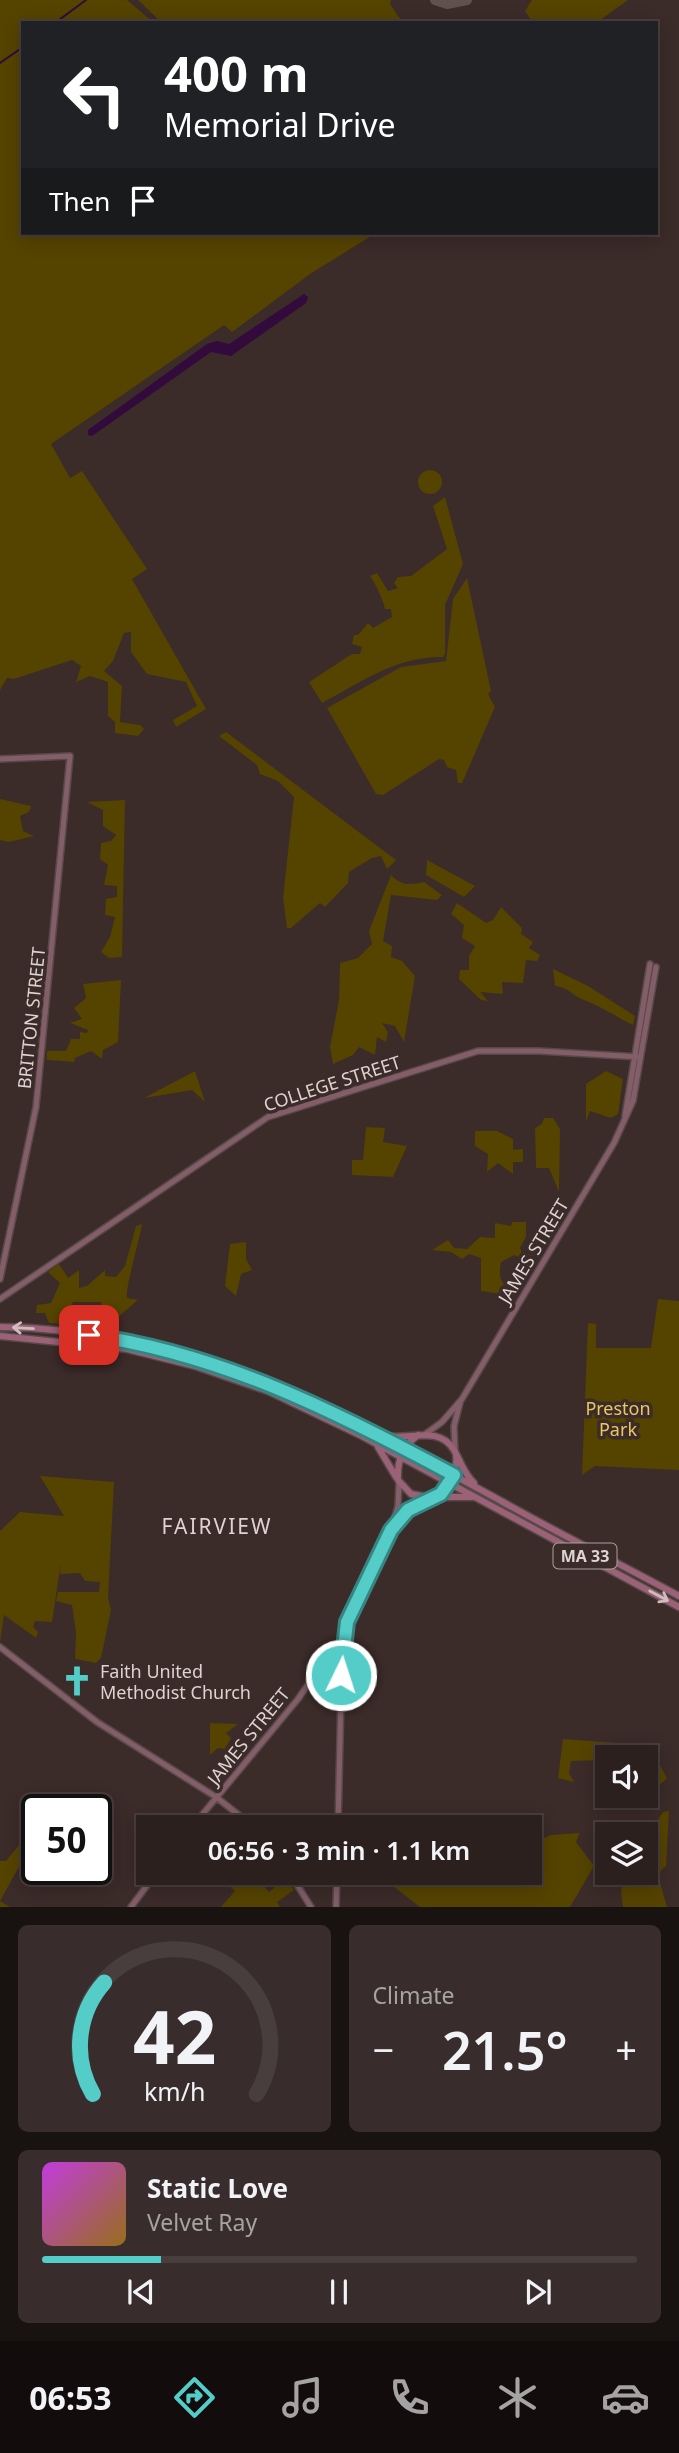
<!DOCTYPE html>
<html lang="en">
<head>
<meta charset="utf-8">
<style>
	body { margin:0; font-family:"Noto Sans",sans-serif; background:#382d2c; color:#f1f3f6; height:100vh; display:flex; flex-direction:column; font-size:26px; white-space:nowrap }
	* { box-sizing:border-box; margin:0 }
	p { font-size:23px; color:#a6a3a4 }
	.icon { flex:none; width:38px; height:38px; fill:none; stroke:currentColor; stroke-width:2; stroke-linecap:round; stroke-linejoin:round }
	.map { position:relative; height:1907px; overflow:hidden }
	.drawer { display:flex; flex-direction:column; gap:18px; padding:18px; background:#181211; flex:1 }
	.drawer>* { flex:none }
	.guide { position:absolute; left:21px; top:21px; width:637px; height:214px; border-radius:0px; box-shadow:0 4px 18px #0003,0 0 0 2px #483e3d; background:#202124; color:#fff; overflow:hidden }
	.fabs { position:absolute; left:595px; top:1745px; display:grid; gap:14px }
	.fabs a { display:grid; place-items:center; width:63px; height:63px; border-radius:0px; background:#2c201f; box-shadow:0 4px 18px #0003,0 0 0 2px #483e3d; font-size:35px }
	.speed { position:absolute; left:21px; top:1794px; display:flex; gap:14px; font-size:35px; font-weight:700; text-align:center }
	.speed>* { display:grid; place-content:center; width:91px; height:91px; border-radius:50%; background:#2c201f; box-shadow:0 4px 18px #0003,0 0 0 2px #483e3d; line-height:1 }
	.speed .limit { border:4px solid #111; border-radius:10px; background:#fff; color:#111 }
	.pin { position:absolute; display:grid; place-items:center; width:60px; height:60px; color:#fff; margin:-30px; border-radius:14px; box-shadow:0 4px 10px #0006 }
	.me { position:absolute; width:77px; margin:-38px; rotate:4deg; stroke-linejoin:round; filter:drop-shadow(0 0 5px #0008) }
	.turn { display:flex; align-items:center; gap:24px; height:147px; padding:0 28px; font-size:32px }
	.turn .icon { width:91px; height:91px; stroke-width:2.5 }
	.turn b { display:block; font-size:49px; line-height:60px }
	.then { display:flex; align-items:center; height:66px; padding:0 28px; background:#0003; gap:14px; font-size:26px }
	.big { font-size:52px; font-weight:600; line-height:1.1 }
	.drawer .tile { flex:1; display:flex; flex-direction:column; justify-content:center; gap:10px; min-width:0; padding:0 24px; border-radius:10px; background:#382d2c }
	.drawer .dial { align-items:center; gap:0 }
	.dial svg { height:182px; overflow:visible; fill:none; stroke:#483e3d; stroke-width:7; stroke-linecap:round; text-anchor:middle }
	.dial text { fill:#f1f3f6; stroke:none }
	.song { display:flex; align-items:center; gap:21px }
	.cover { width:84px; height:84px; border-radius:10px; background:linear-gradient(135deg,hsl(290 70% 55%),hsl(40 70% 35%)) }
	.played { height:7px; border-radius:4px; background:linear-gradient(90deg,#54cdc8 20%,#483e3d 20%) }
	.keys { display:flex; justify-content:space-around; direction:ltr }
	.heat { display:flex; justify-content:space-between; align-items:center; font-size:38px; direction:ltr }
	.drawer .tiles { flex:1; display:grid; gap:18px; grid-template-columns:1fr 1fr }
	.tile:last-child { grid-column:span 2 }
	.trip { position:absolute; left:136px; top:1815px; width:406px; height:70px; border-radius:0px; background:#2c201f; box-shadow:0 4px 18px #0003,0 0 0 2px #483e3d; font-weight:600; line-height:70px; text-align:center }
	.menu { display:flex; height:112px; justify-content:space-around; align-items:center; background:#120d0c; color:#a6a3a4 }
	.menu .icon { width:49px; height:49px }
	.menu .active { color:#54cdc8 }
	.menu b { font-size:32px; color:#f1f3f6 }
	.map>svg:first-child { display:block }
</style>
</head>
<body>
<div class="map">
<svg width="679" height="1907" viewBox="0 0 679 1907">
	<rect width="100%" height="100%" fill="#3b2b29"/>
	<!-- green -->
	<path fill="#554300" d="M0,0H127L154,23H23V233H376L310,274L232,332L224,325L51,444L70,478L82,471L147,569L132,579L206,709L176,727L173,720L197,706L186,682L147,674L131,652V632L124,633L113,661L104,671L122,686L120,722L140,725L144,729L138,736L115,733V722L108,716V682L90,676L76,682L81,666L72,660L14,679L7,678L0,690Z
		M138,0H391L390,4L403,23H162Z
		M532,0H628L596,23H533L525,11Z
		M418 482a12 12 0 1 1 24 0a12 12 0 1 1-24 0Z
		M445,497L463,564L445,605V654L443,657C397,656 361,682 322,703L309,682L352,654H360L362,647L352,644L354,635H358L368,623L373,628L392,617L391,609H385C382,597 377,587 370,576L377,573L388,591L398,588L394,583L398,577L411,576L447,549L433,506Z
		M467,578L491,691L488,694L495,707L462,783H458L456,770L447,767L444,760L439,759L383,795L376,794L327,708L401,667L446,661L453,599Z
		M226,732L396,860L387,869L381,856L372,858L349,872L348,883L325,907L320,903L291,928H287L283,898L294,797L278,781L260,774L257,765L219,736Z
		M0,799L31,806L29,812L20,816L23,831L34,836L9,842L0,840Z
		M125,800L122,957L109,958L101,952L110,937L115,917L105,915L106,899L117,897V886L104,885L108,865L100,859L101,843L111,841L116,835L103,826V810L87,802Z
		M427,860L475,886L464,897L426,875Z
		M391,875C402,886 409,885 424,882L442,895L437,900L391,895L383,941L392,946L391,957L402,961L415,976L404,1042L395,1026L382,1023L388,1032L386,1042L377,1037L375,1055L359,1047L353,1055L333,1064L330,1047L339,1000L340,963L358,958L372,944L369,931Z
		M457,903L486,923L493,920L501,907L522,928L521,934L533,942L529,948L540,955L537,961L526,960L523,983L502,982L503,994L480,992L488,1001L481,1000L459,979L460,970H469V956L475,946L462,938L464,925L451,914Z
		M553,969L588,986L635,1016L633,1025C616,1017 601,1006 584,1000C571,995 571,988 555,986Z
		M121,980L118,1042L103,1050L102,1059L91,1051L75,1058L74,1062L47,1060V1051H66L71,1039H80V1032L87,1033L88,1030L70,1023L82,1019L74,1008L86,998L83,984Z
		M195,1071L205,1102L192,1090L144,1098Z
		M606,1071L623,1079L618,1114L611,1118L590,1111L586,1121V1084Z
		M544,1118H553L560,1129L559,1192L549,1168H536L535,1128L542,1124Z
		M366,1127L385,1128L383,1142L407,1146L393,1177L352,1175V1160H363Z
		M475,1131H497L513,1139V1150L523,1149V1162H513V1174L498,1163L487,1172L488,1154L475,1146Z
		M512,1222H526V1237L520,1248L522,1253L536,1256L534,1264L514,1255L501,1262C498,1280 501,1284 516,1291V1296L481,1291V1258L469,1254L462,1259L451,1252L432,1250L448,1240L454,1248L467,1249L480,1237L495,1238V1223L511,1226Z
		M142,1224C140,1239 125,1288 127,1298L138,1300L118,1317L102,1310L101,1302H73L71,1306L65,1307L63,1324L49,1323L45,1313H36L37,1305L51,1303L60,1283L48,1272L59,1264L68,1278L79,1270V1288L87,1286L105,1270V1276L116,1277L125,1266L136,1226Z
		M246,1242V1259L252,1270L241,1274L236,1296L225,1286L230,1244Z
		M658,1299L679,1301V1470L595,1466L582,1475L588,1323L596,1324V1348H651Z
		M40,1476L114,1482L108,1598L111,1610L101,1658L96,1663L75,1659L76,1632L72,1605L56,1601L58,1592H99L100,1582L85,1581L80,1573L60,1574L61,1562L52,1622L35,1621L33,1627L38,1632L36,1638L4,1615L0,1643V1531L20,1512L64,1516Z
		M210,1723L238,1724L226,1733L231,1738L225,1749L218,1748L210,1755Z
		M563,1739L659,1746L657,1760L667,1778L648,1796L646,1757H607V1760L571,1761L569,1773L574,1782L558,1778Z
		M669,1811L666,1866L661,1870L659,1879L667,1907H623L621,1892L624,1873L646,1872V1837L663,1812Z
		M580,1833L576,1842L594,1866L570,1907H420L393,1886L397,1880L455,1884L456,1873L530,1872V1844L551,1835Z
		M25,1838H35L0,1901L10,1907H0V1861H6Z
		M241,1873H253L269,1892L285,1879L294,1890L277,1902L280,1907H221L235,1891L226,1883Z"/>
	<!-- water -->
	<path fill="#320a3c" d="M304,294L308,297L306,303L231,356L211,352L92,436L88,435V430L207,344L217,341L229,344Z"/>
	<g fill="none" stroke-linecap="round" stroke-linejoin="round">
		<!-- stream -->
		<path stroke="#320a3c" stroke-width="2" d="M55,23L86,0
			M0,63L23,47"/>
		<!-- taxiway -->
		<path stroke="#60514f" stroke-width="10" d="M435,0L447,4L467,0"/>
		<!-- secondary casing -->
		<g stroke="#564947" stroke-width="8">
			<path id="secondary" d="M0,759L70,756L36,1107L0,1279
				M625,1116L650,964
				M0,1299L268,1117L478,1051H539L640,1057
				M424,1435L442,1422L462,1399L614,1143L633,1101L656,967
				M455,1451L454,1426L460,1403
				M393,1527L408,1510L432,1498
				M0,1647L97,1722L216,1797L254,1827
				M324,1661H341
				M192,1827L298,1699L327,1657L342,1652
				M338,1827L342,1652L353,1605L391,1530L398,1506L399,1483
				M289,1872L311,1907
				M131,1907L157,1872
				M336,1907L337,1872"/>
		</g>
		<!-- primary casing -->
		<g stroke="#564947" stroke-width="9">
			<path id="primary" d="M0,1327C189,1329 341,1413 501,1501C560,1534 620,1564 679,1596
				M0,1336L127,1349L195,1366L268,1391L362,1436L679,1607
				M418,1435C402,1447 397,1461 398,1480L411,1494L432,1498C450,1491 458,1472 456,1454
				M387,1436C410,1440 439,1425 454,1450C461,1462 464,1474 474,1483
				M378,1447L396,1477
				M438,1497H472"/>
		</g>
		<!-- secondary -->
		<use href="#secondary" stroke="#835d68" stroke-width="5"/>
		<!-- primary -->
		<use href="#primary" stroke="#9a6177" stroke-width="6"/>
	</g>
	<!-- one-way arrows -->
	<defs><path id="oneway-shaft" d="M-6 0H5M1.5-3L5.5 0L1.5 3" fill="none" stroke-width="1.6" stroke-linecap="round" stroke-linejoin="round" transform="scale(1.75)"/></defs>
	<g stroke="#d0bcbf">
		<use href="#oneway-shaft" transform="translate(23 1328) rotate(-177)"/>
		<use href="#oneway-shaft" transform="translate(659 1596) rotate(28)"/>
	</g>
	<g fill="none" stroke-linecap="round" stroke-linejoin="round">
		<!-- route casing -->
		<g stroke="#378582" stroke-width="18">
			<path id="route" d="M89,1335C222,1354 337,1412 454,1475L441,1494L408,1510L391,1530L347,1622L341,1675"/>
		</g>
		<!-- route -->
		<use href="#route" stroke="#54cdc8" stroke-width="12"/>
	</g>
	<!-- icons -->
	<defs>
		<g id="church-bare" transform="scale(2.415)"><path d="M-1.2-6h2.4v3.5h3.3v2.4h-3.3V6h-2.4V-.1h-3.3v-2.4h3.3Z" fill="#54cdc8" stroke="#3b2b29" stroke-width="2.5" paint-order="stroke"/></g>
	</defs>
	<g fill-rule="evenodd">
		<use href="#church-bare" x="77" y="1681"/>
	</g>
	<g text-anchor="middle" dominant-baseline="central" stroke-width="7" stroke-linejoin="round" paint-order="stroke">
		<!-- shield labels -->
		<rect fill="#3b2b29" stroke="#aca19f" stroke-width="2" x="553.5" y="1543.5" width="63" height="25" rx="5"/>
		<g font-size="16" font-weight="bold" fill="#ddd3d1">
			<text x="585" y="1556">MA 33</text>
		</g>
		<!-- street labels -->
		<g font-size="18" fill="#ddd3d1" stroke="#3b2b29">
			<text transform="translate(31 1018) rotate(-84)">BRITTON STREET</text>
			<text transform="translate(332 1083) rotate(-18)">COLLEGE STREET</text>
			<text transform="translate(533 1251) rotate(-59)">JAMES STREET</text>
			<text transform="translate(248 1736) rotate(-51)">JAMES STREET</text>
		</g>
		<!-- park labels -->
		<g font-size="18" fill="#e8c761" stroke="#3b2b29">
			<text x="618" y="1408">Preston<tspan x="618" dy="21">Park</tspan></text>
		</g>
		<!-- poi labels -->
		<g font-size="18" fill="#ddd3d1" stroke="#3b2b29" text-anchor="start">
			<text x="100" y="1671">Faith United<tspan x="100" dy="21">Methodist Church</tspan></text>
		</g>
		<!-- quarter labels -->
		<g font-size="21" letter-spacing="2" fill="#ddd3d1" stroke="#3b2b29">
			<text x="217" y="1526">FAIRVIEW</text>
		</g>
	</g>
</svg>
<div class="fabs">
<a><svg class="icon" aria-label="sound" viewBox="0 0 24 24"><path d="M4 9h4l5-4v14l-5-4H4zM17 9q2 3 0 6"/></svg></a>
<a><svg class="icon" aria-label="layers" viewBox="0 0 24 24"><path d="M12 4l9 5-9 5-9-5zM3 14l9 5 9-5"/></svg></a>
</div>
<div class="speed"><div class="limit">50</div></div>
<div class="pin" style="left:89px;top:1335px;background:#d93025"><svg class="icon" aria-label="arrive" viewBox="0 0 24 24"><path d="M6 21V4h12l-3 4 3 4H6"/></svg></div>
<svg class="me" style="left:341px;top:1675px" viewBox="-20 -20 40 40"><circle r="17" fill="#54cdc8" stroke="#fff" stroke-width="3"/><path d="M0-11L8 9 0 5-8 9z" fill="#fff"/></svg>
<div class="trip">06:56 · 3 min · 1.1 km</div>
<div class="guide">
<div class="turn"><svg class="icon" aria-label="left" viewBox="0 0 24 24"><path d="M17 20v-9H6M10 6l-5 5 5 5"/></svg><div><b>400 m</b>Memorial Drive</div></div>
<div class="then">Then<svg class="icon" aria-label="arrive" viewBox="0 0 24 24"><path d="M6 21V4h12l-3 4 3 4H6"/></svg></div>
</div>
</div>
<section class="drawer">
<div class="tiles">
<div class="tile dial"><svg viewBox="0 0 100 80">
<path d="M14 69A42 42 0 1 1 86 69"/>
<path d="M14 69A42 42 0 0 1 19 20" stroke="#54cdc8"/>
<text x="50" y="56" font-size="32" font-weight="700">42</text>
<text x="50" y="72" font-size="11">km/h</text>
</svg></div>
<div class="tile"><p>Climate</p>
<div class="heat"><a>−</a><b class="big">21.5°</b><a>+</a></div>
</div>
<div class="tile">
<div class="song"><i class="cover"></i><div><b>Static Love</b><p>Velvet Ray</p></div></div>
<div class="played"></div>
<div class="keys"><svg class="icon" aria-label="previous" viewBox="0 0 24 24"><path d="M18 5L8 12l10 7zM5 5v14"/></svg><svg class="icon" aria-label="pause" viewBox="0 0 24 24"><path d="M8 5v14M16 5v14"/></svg><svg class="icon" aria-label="next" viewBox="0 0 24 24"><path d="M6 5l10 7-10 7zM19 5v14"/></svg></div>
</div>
</div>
</section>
<nav class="menu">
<b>06:53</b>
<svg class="icon active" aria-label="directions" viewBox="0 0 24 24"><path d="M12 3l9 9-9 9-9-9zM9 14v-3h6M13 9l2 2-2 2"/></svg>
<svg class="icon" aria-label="music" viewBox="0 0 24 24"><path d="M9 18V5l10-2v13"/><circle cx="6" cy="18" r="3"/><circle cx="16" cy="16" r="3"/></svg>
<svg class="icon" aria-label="phone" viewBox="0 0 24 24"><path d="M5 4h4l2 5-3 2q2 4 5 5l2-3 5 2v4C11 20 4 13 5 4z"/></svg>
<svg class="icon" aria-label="climate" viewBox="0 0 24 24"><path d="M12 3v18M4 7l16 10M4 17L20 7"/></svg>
<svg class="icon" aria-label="car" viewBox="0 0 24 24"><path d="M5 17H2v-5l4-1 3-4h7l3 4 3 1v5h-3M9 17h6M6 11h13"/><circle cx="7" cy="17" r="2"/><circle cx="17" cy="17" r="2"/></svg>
</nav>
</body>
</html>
